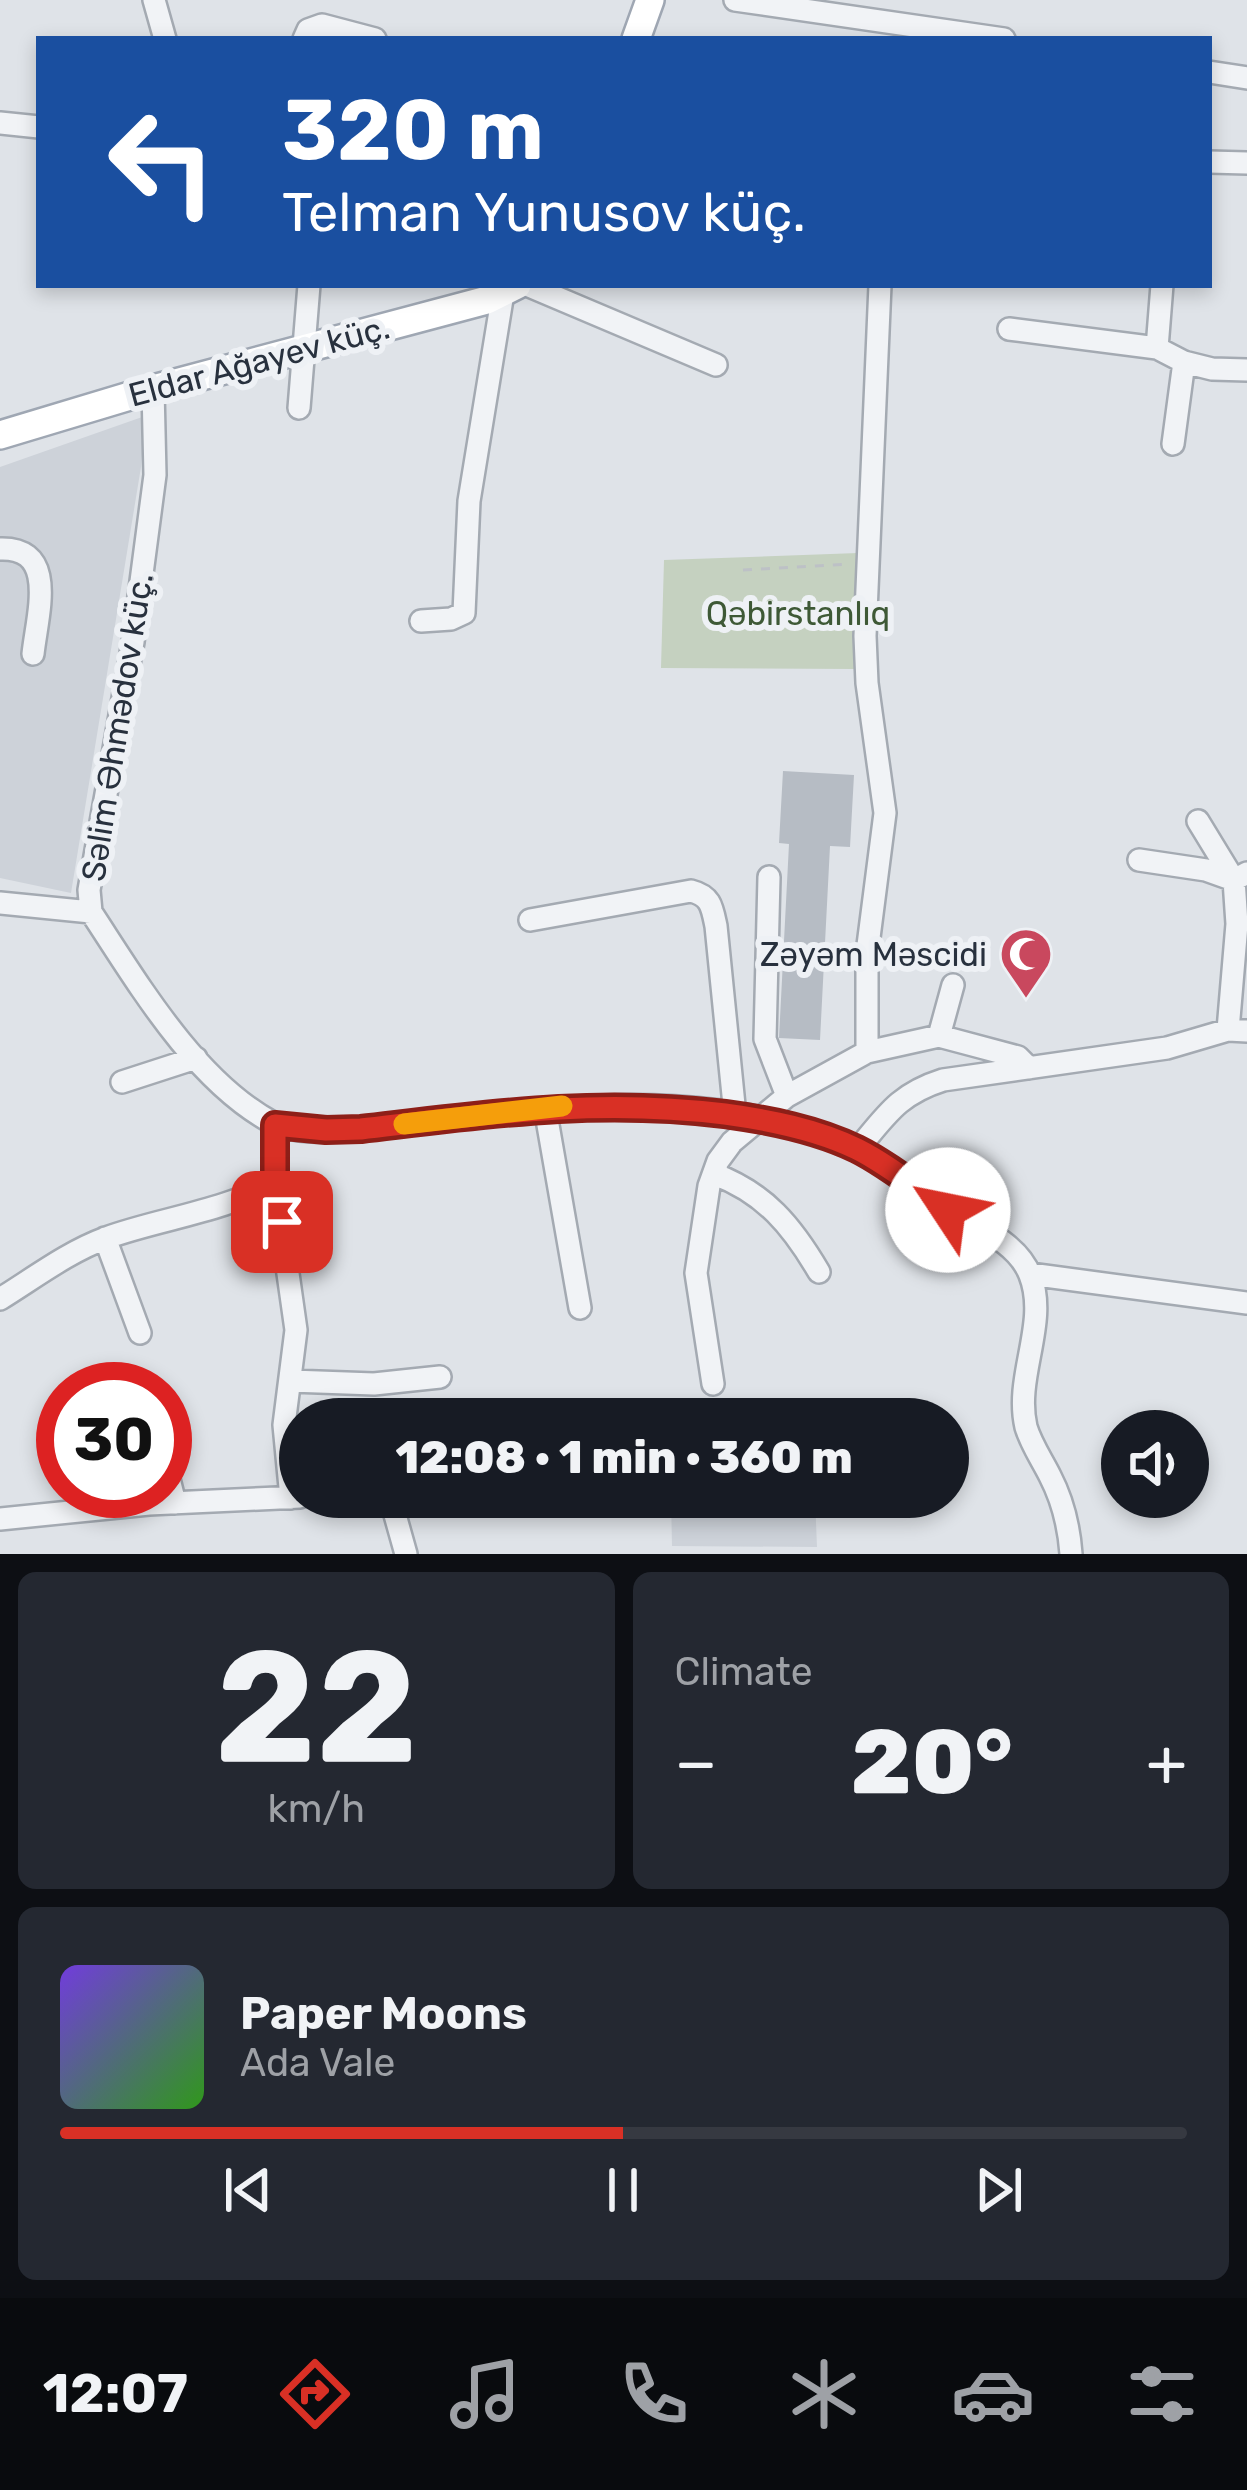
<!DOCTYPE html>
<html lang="en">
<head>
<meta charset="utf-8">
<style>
	body { margin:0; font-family:Rubik,sans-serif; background:#242831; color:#f1f3f6; height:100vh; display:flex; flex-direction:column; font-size:45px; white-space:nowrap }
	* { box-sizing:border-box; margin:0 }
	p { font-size:39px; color:#9ea1a6 }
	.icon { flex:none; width:66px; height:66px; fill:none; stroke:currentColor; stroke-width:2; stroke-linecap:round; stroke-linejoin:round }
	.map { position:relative; height:1554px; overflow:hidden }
	.drawer { display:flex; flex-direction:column; gap:18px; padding:18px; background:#0d0f14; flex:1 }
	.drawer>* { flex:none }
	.guide { position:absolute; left:36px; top:36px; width:1176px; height:252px; border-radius:0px; box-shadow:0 6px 18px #0003; background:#1a4fa0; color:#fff; overflow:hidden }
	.tools { position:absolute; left:1101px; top:1410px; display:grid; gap:24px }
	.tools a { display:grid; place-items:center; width:108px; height:108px; border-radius:50%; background:#171b24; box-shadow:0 6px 18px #0003; font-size:60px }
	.speed { position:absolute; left:36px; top:1362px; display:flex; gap:24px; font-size:60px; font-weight:700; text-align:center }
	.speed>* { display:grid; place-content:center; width:156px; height:156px; border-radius:50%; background:#171b24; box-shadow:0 6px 18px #0003; line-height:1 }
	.speed .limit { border:18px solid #d22; background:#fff; color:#111 }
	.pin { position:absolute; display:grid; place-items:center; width:102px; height:102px; color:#fff; margin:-51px; border-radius:24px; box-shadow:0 6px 18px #0006 }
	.me { position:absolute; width:132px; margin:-66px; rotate:304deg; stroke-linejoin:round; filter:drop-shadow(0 0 9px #0008) }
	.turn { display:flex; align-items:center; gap:42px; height:252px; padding:0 48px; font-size:54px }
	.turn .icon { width:156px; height:156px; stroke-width:2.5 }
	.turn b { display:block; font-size:84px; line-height:102px }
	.big { font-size:90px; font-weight:800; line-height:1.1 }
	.drawer .tile { flex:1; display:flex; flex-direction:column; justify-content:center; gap:18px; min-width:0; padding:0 42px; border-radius:18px; background:#242831 }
	.drawer .dial { align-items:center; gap:0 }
	.dial b { font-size:156px; line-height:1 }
	.song { display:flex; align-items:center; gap:36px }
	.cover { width:144px; height:144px; border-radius:18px; background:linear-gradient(135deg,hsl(260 70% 55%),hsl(110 70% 35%)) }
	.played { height:12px; border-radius:6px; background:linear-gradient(90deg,#d93025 50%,#363941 50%) }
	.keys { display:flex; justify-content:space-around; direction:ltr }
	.heat { display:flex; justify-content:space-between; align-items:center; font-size:66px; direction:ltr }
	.drawer .tiles { flex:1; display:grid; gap:18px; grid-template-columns:1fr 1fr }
	.tile:last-child { grid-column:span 2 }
	.trip { position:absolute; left:279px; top:1398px; width:690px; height:120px; border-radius:60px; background:#171b24; box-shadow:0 6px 18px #0003; font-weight:800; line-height:120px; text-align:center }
	.dock { display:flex; height:192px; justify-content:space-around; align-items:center; background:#090b0e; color:#9ea1a6 }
	.dock .icon { width:84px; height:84px }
	.dock .active { color:#d93025 }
	.dock b { font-size:54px; color:#f1f3f6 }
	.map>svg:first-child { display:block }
</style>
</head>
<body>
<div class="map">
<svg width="1247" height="1554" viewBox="0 0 1247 1554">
	<rect width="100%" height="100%" fill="#dfe3e8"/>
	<!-- built -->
	<path fill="#cdd2d9" d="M145,416L141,467L71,893L0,878V467Z
		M812,1404L813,1419H669L668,1409Z
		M671,1497H815L817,1547L672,1546Z"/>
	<!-- green -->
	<path fill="#c5d1c0" d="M858,553L854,669L661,668L664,560Z"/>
	<!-- building -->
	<path fill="#b6bcc4" d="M783,771L854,775L850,847L830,846L820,1040L779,1038L789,844L779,843Z"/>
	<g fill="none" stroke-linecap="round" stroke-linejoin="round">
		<!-- minor casing -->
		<g stroke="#a4aab2" stroke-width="26">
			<path id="minor" d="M154,0L165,39
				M735,0L1004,39
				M304,39L308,30L322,25L375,39
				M1209,72L1247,78
				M0,123L39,127
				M1209,162L1247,163
				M527,285L716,365
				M1009,329L1157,348L1184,362L1212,369L1247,370
				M1157,348L1162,285
				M153,389L155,475L133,642L89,890L91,912C139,985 195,1081 273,1123C311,1144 443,1119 489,1114C610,1101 742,1096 855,1148C887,1163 916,1189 946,1208C974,1226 1017,1241 1030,1275C1049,1323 1014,1376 1026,1427C1031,1444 1042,1460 1050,1476C1063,1501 1069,1526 1071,1554
				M299,408L309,285
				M1173,444L1184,362
				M0,549C59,547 37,615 33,654
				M421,621L451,619L464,613L469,501L503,293
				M1198,821L1234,880L1237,924L1228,1030
				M1139,860L1206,870L1234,880L1247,873
				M769,877L765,1039L787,1096
				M0,903L91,912
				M530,920L691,891C711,896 712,907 716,926L735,1115
				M939,1036L953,985
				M867,1052V953L885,813L867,683L865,636L880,285
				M122,1082L196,1058
				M545,1108L580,1308
				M858,1149C887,1114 899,1094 943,1080L1167,1048L1228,1030L1247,1031
				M714,1174C765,1193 792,1226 819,1272
				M275,1182L296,1330L284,1425L291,1498
				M105,1238L140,1333
				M1030,1274L1247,1303
				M0,1299C34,1278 68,1252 106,1238C161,1218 224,1212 275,1182V1125
				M291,1381L374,1384L440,1377
				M713,1384L696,1273L709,1186L718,1161L732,1142L787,1096L867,1052L939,1036L1018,1057L1029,1068
				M165,1463L175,1503
				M390,1497L406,1554
				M0,1519L149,1504L300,1497"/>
		</g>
		<!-- major casing -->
		<g stroke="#9fa7b3" stroke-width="32">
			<path id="major" d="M636,39L650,0
				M0,435L153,389L487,300L517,285"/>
		</g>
		<!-- path -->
		<path stroke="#bdc1c6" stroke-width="3" stroke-dasharray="9 9" stroke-linecap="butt" d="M743,570L849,564"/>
		<!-- minor -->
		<use href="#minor" stroke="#f1f3f6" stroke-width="21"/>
		<!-- major -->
		<use href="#major" stroke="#fff" stroke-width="27"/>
	</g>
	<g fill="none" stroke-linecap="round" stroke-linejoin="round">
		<!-- route casing -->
		<g stroke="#8d1f18" stroke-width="30">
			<path id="route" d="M282,1222L275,1182V1125L326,1130L361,1129C489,1114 596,1098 725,1114C769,1120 816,1129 857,1149C889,1165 919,1190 948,1210"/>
		</g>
		<!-- route -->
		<use href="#route" stroke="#d93025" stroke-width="21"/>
		<!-- slow -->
		<path stroke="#f59e0b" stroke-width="21" d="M404,1124L562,1106"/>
	</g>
	<!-- icons -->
	<defs>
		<g id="mosque-pin" transform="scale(2.7)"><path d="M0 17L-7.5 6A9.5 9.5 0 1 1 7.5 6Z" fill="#c9485e" stroke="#eef1f5"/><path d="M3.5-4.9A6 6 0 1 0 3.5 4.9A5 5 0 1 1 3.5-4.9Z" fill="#fff"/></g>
	</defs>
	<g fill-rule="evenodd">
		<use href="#mosque-pin" x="1026" y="954"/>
	</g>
	<g text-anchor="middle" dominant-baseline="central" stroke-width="12" stroke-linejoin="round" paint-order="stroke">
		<!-- street labels -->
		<g font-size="33" fill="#28313e" stroke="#eef1f5">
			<text transform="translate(259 361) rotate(-15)">Eldar Ağayev küç.</text>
			<text transform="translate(117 727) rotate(-81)">Səlim Əhmədov küç.</text>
		</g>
		<!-- park labels -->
		<g font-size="33" fill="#3e5936" stroke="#eef1f5">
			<text x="798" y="613">Qəbirstanlıq</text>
		</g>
		<!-- poi labels -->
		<g font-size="33" fill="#28313e" stroke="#eef1f5" text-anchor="end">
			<text x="987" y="954">Zəyəm Məscidi</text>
		</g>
	</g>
</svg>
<div class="tools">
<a><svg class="icon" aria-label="sound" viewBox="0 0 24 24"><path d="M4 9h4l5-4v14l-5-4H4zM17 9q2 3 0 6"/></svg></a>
</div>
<div class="speed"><div class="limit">30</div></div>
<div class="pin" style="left:282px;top:1222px;background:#d93025"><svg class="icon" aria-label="arrive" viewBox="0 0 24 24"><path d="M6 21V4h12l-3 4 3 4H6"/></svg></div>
<svg class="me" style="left:948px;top:1210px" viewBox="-20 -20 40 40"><circle r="19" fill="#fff"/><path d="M0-13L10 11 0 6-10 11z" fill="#d93025"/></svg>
<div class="trip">12:08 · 1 min · 360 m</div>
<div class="guide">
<div class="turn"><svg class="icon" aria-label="left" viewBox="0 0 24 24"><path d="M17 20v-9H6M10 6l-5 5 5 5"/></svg><div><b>320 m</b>Telman Yunusov küç.</div></div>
</div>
</div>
<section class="drawer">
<div class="tiles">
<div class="tile dial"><b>22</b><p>km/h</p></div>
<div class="tile"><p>Climate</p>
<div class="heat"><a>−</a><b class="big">20°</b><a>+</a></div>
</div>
<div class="tile">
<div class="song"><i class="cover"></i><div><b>Paper Moons</b><p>Ada Vale</p></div></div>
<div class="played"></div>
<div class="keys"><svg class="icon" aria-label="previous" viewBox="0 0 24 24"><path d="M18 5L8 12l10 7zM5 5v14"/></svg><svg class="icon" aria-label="pause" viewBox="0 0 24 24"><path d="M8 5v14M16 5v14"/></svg><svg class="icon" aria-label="next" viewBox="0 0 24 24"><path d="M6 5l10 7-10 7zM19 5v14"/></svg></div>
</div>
</div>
</section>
<nav class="dock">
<b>12:07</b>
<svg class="icon active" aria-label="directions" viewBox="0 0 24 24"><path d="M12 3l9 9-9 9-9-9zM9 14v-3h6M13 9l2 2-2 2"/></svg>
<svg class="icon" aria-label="music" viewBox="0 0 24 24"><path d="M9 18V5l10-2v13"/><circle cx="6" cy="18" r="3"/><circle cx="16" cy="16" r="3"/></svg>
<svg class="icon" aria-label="phone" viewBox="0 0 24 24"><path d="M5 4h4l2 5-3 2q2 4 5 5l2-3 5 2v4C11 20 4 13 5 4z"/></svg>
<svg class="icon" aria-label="climate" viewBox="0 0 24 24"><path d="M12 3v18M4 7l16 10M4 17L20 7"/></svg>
<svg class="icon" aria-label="car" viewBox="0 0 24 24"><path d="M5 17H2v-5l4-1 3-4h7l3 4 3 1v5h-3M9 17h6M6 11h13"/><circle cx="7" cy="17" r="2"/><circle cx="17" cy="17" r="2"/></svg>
<svg class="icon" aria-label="filters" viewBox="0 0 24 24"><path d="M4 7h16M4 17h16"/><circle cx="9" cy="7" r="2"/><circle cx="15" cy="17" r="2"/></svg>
</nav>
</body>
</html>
